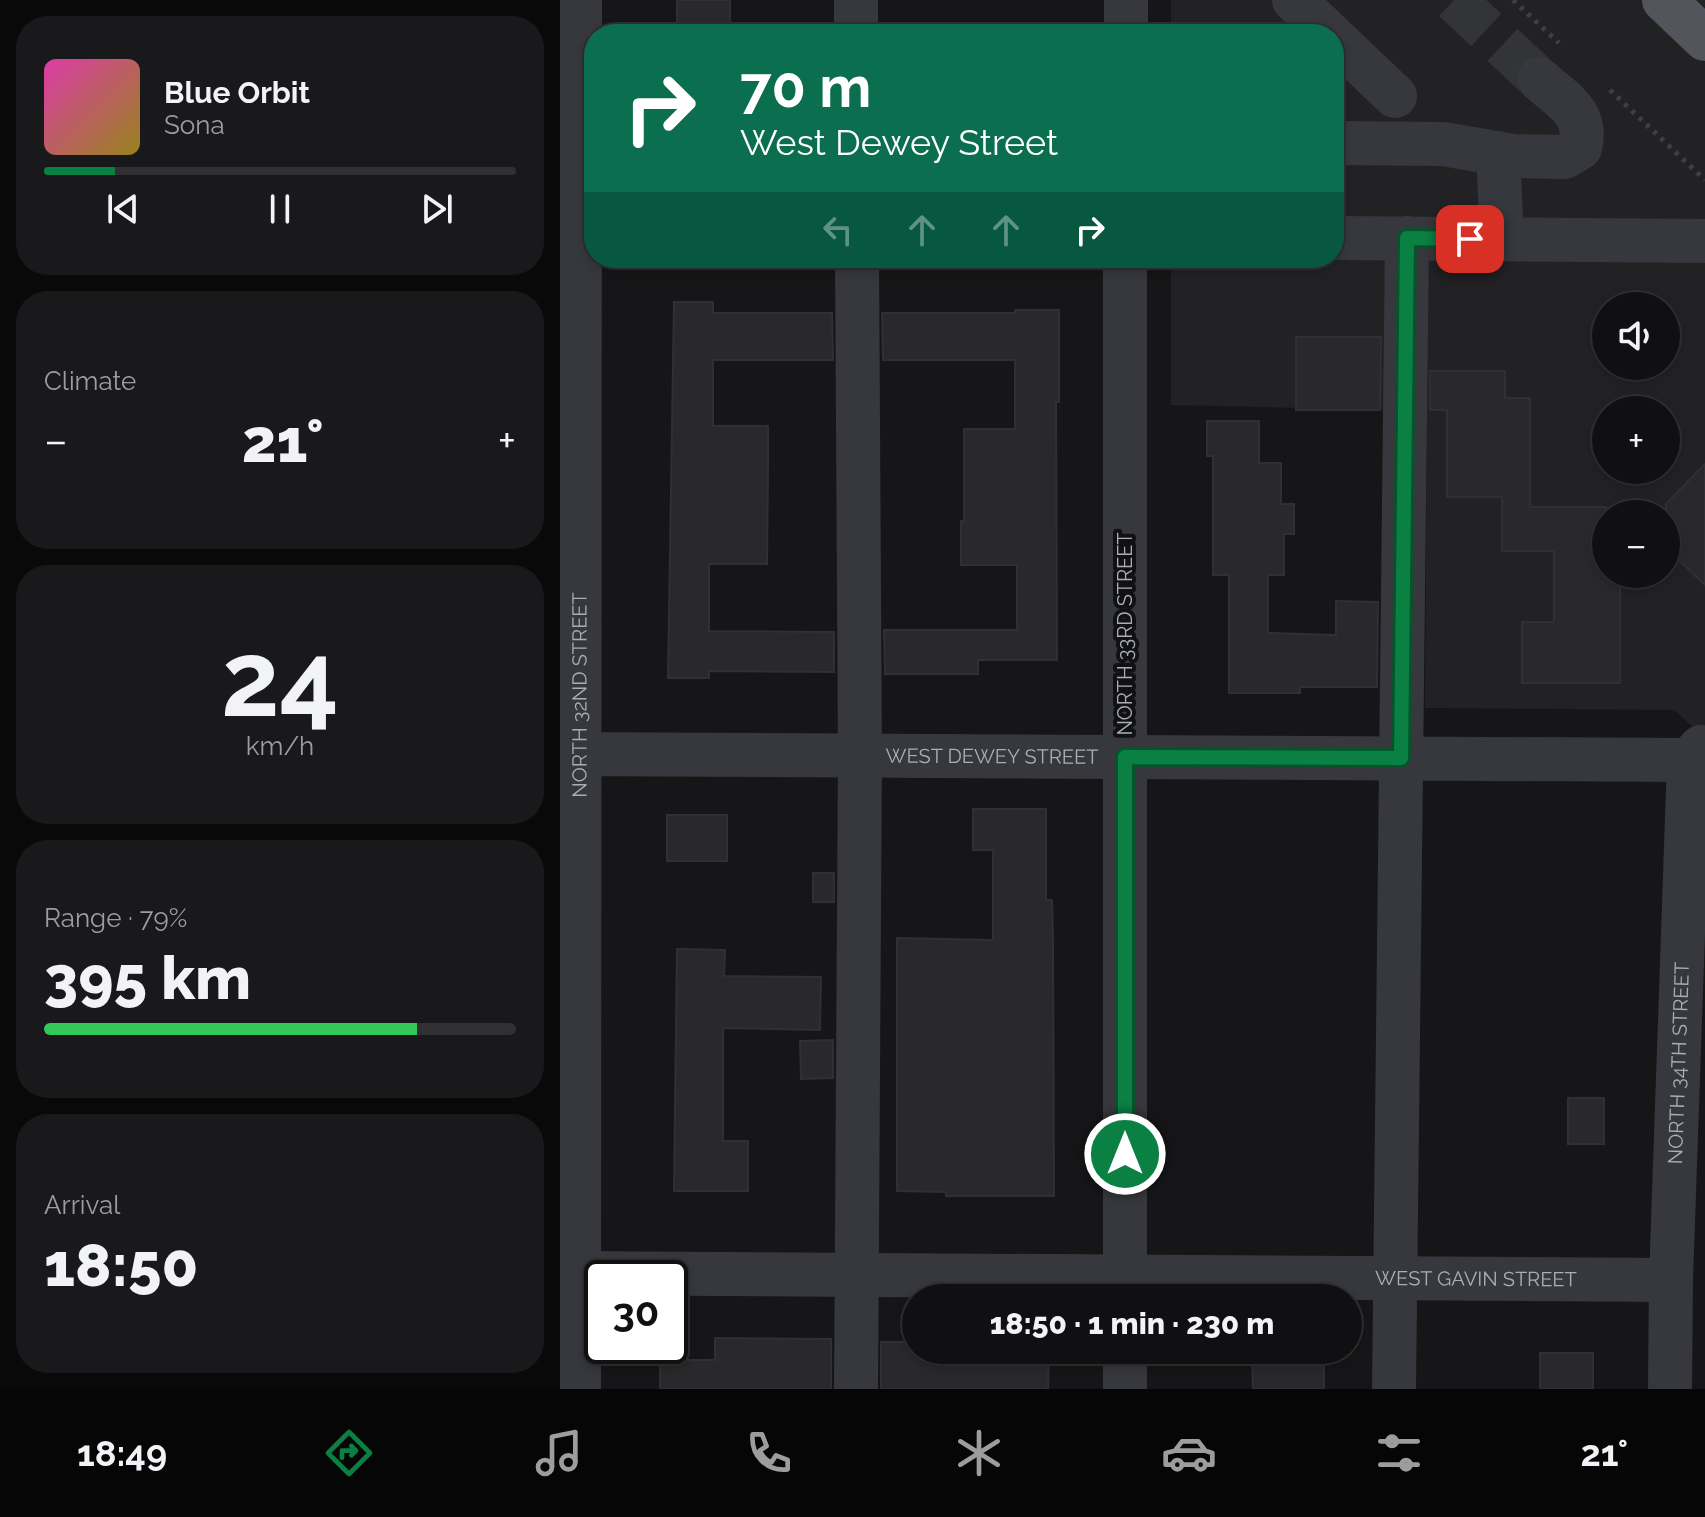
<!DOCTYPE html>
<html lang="en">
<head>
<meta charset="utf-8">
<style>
	body { margin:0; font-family:Raleway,sans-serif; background:#19191b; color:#f1f3f6; height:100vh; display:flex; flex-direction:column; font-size:30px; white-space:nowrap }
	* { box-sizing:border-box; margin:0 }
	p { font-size:26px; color:#9c9d9f }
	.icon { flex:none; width:44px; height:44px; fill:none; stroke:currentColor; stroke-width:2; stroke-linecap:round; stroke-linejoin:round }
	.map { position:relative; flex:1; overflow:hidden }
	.side { display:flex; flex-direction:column; gap:16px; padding:16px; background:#09090a; width:560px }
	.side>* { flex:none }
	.top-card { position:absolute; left:24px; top:24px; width:760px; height:244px; border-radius:32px; box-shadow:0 4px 12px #0003,0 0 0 2px #303032; background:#0b6e4f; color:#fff; overflow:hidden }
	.buttons { position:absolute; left:1032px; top:292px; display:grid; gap:16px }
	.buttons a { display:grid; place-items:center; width:88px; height:88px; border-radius:50%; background:#101012; box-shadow:0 4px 12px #0003,0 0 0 2px #303032; font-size:40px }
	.speed { position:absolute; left:24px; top:1260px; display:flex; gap:16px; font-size:40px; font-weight:700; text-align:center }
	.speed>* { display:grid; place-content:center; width:104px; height:104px; border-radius:50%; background:#101012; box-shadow:0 4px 12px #0003,0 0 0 2px #303032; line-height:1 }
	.speed .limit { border:4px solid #111; border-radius:12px; background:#fff; color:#111 }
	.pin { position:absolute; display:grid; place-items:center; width:68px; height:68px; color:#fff; margin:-34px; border-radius:16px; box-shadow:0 4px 12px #0006 }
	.me { position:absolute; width:88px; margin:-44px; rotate:0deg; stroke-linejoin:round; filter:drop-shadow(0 0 6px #0008) }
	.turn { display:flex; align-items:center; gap:28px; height:168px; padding:0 24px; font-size:36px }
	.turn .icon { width:104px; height:104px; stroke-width:2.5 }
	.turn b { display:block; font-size:56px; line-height:68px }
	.lanes { display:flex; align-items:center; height:76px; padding:0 24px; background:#0003; justify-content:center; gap:40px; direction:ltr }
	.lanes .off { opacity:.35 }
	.big { font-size:60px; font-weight:800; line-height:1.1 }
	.side .tile { flex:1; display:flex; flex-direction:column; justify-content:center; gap:12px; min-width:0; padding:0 28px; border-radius:32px; background:#19191b }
	.side .dial { align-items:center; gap:0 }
	.dial b { font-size:104px; line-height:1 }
	.song { display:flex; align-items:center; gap:24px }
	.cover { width:96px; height:96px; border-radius:12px; background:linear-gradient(135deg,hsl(320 70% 55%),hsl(50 70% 35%)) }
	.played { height:8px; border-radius:4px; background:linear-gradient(90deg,#0b8043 15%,#303032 15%) }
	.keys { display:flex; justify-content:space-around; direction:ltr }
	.heat { display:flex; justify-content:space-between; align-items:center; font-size:44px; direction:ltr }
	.charge { height:12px; border-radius:6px; background:linear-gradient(90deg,#34c759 79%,#303032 0) }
	.trip { position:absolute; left:342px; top:1284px; width:460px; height:80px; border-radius:40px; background:#101012; box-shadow:0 4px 12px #0003,0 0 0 2px #303032; font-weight:800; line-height:80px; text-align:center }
	.dock { display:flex; height:128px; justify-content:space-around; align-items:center; background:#060607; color:#9c9d9f }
	.dock .icon { width:56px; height:56px }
	.dock .on { color:#0b8043 }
	.dock b { font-size:36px; color:#f1f3f6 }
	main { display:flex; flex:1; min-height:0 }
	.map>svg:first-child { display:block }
</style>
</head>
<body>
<main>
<section class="side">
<div class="tile">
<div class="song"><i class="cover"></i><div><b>Blue Orbit</b><p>Sona</p></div></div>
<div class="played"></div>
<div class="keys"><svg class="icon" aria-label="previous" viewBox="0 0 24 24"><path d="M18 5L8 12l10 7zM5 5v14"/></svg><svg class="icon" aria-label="pause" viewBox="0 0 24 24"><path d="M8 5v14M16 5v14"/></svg><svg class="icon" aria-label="next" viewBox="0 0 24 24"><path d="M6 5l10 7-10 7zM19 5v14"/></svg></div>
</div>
<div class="tile"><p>Climate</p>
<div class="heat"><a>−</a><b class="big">21°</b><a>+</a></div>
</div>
<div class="tile dial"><b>24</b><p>km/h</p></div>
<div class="tile"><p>Range · 79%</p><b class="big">395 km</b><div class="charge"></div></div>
<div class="tile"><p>Arrival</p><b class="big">18:50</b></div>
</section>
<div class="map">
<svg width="1145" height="1389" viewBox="0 0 1145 1389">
	<rect width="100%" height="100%" fill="#161618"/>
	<!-- built -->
	<path fill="#222225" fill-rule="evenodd" d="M611,0H1145V738L1114,710L865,708L867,411L611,405V258H774V34H611ZM1046,306H1106V366H1046ZM1046,410H1106V470H1046ZM1046,514H1106V574H1046Z"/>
	<!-- building -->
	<path fill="#29292c" stroke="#303034" stroke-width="2" d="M117,0H170V34H117Z
		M114,302H153V313H272L273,360H153V426H208V471L207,564H149V631L274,632V672L149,671V678H108Z
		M455,310H499V402H496L497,660H418V674H325L324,630H457V565H401V521H404V429H455V360H323L322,313H455Z
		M736,337H821L820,410H736Z
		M870,371H945V398H970V507H1046V574H1060V683H962V622H994V551H942V497H887V410H870Z
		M647,421H699V463H721V504H734V534H724V575H708V633L776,635V601L818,602L817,687H740V693H669V575H653V456H647Z
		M1145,464V585L1106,548V504Z
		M413,809H486V900H492L493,941L494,1196H386V1192L337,1191V938L433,940V850H413Z
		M107,815H167V861H107Z
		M253,873H274V902H253Z
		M117,949L165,950L164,976L261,977L260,1030L163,1028V1141H188V1191H114Z
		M273,1040V1078L241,1079L240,1041Z
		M1008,1098H1044V1144H1008Z
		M155,1338L271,1339V1389H100V1360H155Z
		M321,1342H356V1350H489L488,1389H321Z
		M980,1353H1033V1389H980Z
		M764,1355V1389H693L692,1357Z"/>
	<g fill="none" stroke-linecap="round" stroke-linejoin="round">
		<!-- minor-tunnel -->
		<path stroke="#333438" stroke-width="44" stroke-dasharray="44 22" stroke-linecap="butt" d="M894,0L979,79"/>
		<!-- path -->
		<path stroke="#3d3f44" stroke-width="5" stroke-dasharray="4 6" stroke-linecap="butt" d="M953,0L999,43
			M1050,90L1145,180"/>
		<!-- minor -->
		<g stroke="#37383d" stroke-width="44">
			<path d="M296,0V34"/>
			<path d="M734,0L770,34"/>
			<path d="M566,34V0"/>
			<path d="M774,38L835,96"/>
			<path d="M774,143L883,144L953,156L1005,157L1020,148C1029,112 1003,101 979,79"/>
			<path d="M938,153L942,239"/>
			<path d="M774,238L1145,241"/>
			<path id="s1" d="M0,754L1129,760L1145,775"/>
			<path id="s2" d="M0,1273L1111,1280"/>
			<path d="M565,1298V258"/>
			<path id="s3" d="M19,1389L20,0"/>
			<path d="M296,1389L300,755L297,258"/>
			<path d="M565,1389V1350"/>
			<path d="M834,1389L847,238"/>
			<path id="s4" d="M1110,1389L1111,1280L1129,760L1141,747"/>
		</g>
		<!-- major -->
		<path stroke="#53555c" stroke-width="44" d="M1104,0L1145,39"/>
	</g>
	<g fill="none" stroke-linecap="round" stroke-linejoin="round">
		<!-- route casing -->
		<g stroke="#07532c" stroke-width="20">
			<path id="route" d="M565,1154V757L841,758L847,238L910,239"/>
		</g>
		<!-- route -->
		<use href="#route" stroke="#0b8043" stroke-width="14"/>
	</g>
	<g text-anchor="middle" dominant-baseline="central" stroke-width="8" stroke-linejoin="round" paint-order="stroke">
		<!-- street labels -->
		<g font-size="20" fill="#a8adb8" stroke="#111113">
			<text transform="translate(565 634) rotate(-90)">NORTH 33RD STREET</text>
			<text stroke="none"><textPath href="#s3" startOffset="694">NORTH 32ND STREET</textPath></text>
			<text stroke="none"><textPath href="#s1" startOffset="432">WEST DEWEY STREET</textPath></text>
			<text stroke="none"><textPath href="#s4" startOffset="326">NORTH 34TH STREET</textPath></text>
			<text stroke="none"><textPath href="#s2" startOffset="916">WEST GAVIN STREET</textPath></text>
		</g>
	</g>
</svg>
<div class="buttons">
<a><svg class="icon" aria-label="sound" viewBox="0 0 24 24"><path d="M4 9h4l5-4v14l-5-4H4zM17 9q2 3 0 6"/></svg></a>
<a>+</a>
<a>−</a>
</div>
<div class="speed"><div class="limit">30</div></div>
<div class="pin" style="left:910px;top:239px;background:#d93025"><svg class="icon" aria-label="arrive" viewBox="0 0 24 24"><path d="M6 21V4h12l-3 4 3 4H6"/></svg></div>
<svg class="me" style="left:565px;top:1154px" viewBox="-20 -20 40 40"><circle r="17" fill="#0b8043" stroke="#fff" stroke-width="3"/><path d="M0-11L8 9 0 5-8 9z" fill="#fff"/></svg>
<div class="trip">18:50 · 1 min · 230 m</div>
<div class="top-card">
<div class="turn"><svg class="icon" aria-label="right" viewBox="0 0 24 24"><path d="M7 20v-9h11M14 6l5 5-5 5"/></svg><div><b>70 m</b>West Dewey Street</div></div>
<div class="lanes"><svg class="icon off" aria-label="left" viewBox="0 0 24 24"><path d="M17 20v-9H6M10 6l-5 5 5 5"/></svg><svg class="icon off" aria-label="ahead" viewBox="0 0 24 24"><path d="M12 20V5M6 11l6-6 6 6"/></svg><svg class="icon off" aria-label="ahead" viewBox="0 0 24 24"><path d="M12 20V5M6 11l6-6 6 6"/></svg><svg class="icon" aria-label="right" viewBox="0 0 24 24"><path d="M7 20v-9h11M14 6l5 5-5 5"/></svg></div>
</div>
</div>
</main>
<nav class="dock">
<b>18:49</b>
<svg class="icon on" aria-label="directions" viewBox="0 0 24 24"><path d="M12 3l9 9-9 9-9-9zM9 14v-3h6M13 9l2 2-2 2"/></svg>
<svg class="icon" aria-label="music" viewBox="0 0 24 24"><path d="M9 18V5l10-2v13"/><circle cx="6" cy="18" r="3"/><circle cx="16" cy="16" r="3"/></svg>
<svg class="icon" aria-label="phone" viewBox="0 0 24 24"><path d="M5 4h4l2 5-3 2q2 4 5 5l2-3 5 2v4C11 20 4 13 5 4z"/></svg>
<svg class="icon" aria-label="climate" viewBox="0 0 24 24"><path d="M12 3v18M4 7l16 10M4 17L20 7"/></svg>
<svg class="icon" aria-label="car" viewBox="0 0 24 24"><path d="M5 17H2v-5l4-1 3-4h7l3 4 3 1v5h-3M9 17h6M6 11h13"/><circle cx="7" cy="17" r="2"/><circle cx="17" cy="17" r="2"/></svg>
<svg class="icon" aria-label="filters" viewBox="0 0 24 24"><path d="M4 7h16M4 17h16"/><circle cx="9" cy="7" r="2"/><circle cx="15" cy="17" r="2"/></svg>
<b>21°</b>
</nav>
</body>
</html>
